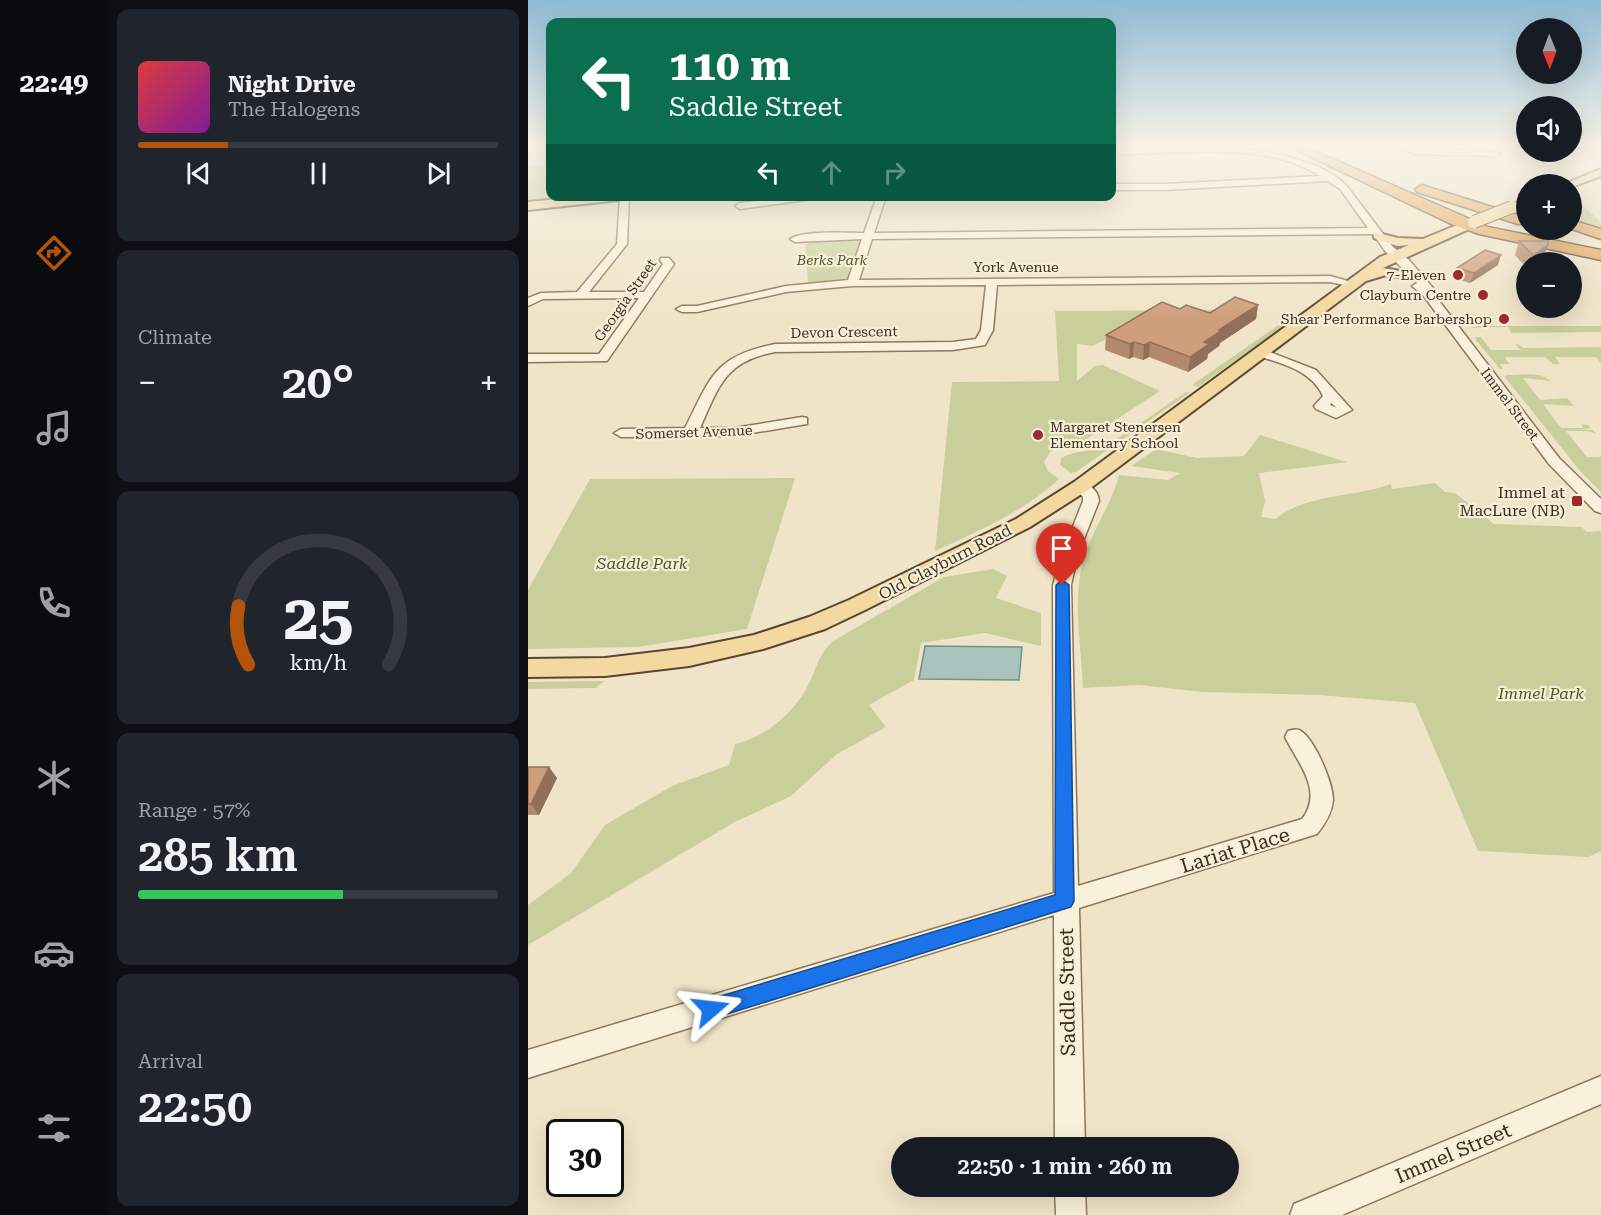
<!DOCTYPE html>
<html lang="en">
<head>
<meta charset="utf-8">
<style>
	body { margin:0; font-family:"Roboto Serif",serif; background:#20242c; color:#f1f3f6; height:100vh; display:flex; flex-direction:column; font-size:22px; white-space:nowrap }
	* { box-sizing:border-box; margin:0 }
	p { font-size:20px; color:#9ea1a6 }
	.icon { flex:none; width:33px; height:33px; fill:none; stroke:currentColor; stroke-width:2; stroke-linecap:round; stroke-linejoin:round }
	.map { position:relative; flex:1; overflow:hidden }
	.side { display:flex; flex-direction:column; gap:9px; padding:9px; background:#0d0f14; width:420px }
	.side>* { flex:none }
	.top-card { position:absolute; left:18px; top:18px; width:570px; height:183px; border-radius:12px; box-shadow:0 6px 24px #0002; background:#0b6e4f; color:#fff; overflow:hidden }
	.needle { width:39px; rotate:179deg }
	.controls { position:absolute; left:988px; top:18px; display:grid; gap:12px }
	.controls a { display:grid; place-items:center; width:66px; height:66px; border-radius:50%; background:#171b24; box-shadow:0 6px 24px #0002; font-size:30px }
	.speed { position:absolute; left:18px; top:1119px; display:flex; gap:12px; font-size:30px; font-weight:700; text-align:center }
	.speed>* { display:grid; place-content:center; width:78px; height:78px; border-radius:50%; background:#171b24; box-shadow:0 6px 24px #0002; line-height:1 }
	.speed .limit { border:3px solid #111; border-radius:9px; background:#fff; color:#111 }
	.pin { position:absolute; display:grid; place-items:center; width:51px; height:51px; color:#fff; margin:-62px -26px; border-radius:50% 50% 50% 0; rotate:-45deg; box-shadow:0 0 6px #0007 }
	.pin .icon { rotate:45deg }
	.me { position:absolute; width:66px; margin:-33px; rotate:73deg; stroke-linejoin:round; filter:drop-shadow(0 0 4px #0008) }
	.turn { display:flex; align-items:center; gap:21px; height:126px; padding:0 24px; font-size:27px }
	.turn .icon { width:78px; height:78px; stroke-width:2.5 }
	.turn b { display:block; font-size:42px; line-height:51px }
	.lanes { display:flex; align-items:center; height:57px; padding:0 24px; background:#0003; justify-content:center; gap:30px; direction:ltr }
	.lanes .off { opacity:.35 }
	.big { font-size:45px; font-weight:600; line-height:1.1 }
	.side .card { flex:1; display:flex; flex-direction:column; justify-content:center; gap:9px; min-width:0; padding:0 21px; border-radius:12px; background:#20242c }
	.side .dial { align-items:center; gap:0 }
	.dial svg { height:156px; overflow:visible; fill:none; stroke:#363941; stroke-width:7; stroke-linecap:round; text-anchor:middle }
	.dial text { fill:#f1f3f6; stroke:none }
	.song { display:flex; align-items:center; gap:18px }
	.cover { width:72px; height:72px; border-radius:9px; background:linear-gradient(135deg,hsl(0 70% 55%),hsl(290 70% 35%)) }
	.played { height:6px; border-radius:3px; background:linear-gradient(90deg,#b45309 25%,#363941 25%) }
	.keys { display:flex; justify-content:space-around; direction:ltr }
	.heat { display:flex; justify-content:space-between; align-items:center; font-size:33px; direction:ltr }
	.charge { height:9px; border-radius:4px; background:linear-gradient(90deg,#34c759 57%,#363941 0) }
	.trip { position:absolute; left:363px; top:1137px; width:348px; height:60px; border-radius:30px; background:#171b24; box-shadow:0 6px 24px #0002; font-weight:600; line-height:60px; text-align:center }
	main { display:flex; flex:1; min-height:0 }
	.menu { display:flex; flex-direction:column; width:108px; justify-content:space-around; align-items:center; background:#090b0e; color:#9ea1a6 }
	.menu .icon { width:42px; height:42px }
	.menu .active { color:#b45309 }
	.menu b { font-size:27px; color:#f1f3f6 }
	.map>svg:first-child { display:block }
</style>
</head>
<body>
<main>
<nav class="menu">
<b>22:49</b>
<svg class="icon active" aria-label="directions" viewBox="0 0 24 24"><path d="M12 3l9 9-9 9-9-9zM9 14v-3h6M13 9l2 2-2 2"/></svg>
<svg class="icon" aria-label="music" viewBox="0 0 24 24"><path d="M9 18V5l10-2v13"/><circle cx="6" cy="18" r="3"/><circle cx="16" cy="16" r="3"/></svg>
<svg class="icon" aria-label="phone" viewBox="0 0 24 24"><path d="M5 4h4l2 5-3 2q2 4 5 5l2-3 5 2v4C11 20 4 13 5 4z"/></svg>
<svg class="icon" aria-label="climate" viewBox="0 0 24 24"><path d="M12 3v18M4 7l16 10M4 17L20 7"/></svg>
<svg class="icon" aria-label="car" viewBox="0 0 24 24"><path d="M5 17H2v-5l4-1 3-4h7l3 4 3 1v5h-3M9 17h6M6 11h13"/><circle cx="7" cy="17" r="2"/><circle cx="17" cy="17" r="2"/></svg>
<svg class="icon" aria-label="filters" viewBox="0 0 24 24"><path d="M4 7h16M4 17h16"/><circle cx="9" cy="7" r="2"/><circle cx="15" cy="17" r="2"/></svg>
</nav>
<section class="side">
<div class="card">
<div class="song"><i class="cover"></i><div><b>Night Drive</b><p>The Halogens</p></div></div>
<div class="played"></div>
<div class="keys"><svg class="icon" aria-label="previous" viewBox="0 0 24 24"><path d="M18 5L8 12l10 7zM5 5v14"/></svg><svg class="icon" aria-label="pause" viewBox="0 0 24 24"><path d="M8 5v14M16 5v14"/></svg><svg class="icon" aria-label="next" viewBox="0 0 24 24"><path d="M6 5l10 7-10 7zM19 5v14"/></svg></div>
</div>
<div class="card"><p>Climate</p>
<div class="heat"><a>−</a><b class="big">20°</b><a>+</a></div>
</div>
<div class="card dial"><svg viewBox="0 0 100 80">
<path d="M14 69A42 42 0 1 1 86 69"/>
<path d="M14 69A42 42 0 0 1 9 39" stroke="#b45309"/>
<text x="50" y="56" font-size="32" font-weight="700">25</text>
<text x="50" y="72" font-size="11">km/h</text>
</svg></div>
<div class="card"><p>Range · 57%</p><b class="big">285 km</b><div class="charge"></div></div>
<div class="card"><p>Arrival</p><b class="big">22:50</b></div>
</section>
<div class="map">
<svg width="1073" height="1215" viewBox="0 0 1073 1215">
	<rect width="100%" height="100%" fill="#f0e4c8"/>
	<!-- green -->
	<path fill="#c9cf9b" d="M22,166V196L80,197L0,205V167Z
		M1044,200L1053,204L1073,222V228L1044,218Z
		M330,238L333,242L321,278L280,283L277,244L295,239Z
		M701,310L595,330L565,346L549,344V381L567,366L575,365L632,391L560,438V441L523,451L516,462L520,471L531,479C497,511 450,531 407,551L424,382L531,381L527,311Z
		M755,322H761L670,387L664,385Z
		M951,326H1073V332L983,333L980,327L940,328Z
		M948,337H953L963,350H992L987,343L996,348L1073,347V363L1068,357H1027L1032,364H1025L1017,357H977L981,364H972L975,369H972L947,339Z
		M980,375C994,375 1012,371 1023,381L995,378L1012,400L1039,398L1046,406L1015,404L1033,428H1055L1053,424L1060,425L1063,428L1053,429L1065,430L1068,434L1060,431H1038L1059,457H1073V492L1053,472L976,376Z
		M658,392L661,393L548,472L543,473L532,465L533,459C545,449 565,453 580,445Z
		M732,435L819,462L731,473L737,501L733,517L747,519C780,493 825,498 863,484L864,489L907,483L917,492L927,493L966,524L1054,527L1058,532L1073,531V851L1060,857L950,851L887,703L791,695L674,692L611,685L555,688C553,642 543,595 558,551C568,524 584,503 591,475L640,480L652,473L603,466L628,449L669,458L716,456Z
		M267,478L219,629L110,647L0,649V590L62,479Z
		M465,569L479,576L468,598L513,613V646L457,633L393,643L386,680L341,705L358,727L309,754L263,796L205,823L0,945V905L43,873L77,825L144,786L201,765L207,744C235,738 264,715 278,689C289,670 288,657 305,641L416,577Z
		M77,681L67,688L0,689V682Z"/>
	<!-- water -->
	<path fill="#a9c4bc" stroke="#6f938a" stroke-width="1.5" d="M397,646L494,647L491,680L391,679Z"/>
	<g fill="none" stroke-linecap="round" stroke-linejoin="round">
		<!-- minor casing -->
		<g stroke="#8d765c" stroke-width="3">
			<path id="minor" d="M702,147L755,155L789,166L807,176L818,185L865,247L881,260L905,288V293L1031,458L1073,499V513L1067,511L1021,464L895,295L884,286L889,283L857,251L845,234L344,239L331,280L802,276L831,284L825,287L802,282L469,285L465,330L457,345L425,350L247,352C197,361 191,386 172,428H206L274,417L279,418V424L206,436L93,437L86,433L93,429L157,428C183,377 186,356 247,344L425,342L448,339L453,330L458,285L324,286L258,292L169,312H154L148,309L154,306H169L258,286L320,280L334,239L267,242L262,239C275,230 319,233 336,233L349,196H358L346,233L840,228L812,189L800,181L637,190H584V184H637L792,176C737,139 647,155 584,154V150Z
				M868,147L968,152L972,154L968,156L887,154Z
				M92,196L101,197L99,244L61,292H116L135,264L132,260L133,258H141L146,264L79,361L0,362V354H71L111,298L15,299L0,306V298L13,293L49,292L89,244Z
				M272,196H306L212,209L207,206L212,203Z
				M734,349L788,370L824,410L808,418L788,409L786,406L795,396C783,370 755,364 730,356L728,353ZM803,403L809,408L802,405Z
				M553,481C561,483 571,492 571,501L550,554L543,585L550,886L774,819C796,791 770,763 757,737L760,731C764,730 769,728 773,731C787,740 805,783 805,800C804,813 797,824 789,834L551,908L557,1148H527L526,915L0,1078V1050L526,893L525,585L534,554L555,501V497L545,486Z
				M1073,1076V1104L814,1215H762L766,1204Z
				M527,1186H557L558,1215H528Z"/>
		</g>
		<!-- major casing -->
		<g stroke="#5b4430" stroke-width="4">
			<path id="major" d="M1073,169V176L1044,187V184H1036Z
				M61,196H106L101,199L0,210V202Z
				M999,198V205L984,211L978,207Z
				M946,218L952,222L950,225L855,268L884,273V279L858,275L838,281L560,490L502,527L337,610L297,629L235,649L161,666L77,676L0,677V659L77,658L161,648L226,635L281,617L321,600L488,519L546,482L852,257L881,245L869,246L846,238V232L870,238L895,239Z"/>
		</g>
		<!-- highway casing -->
		<g stroke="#5b4430" stroke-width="3">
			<path id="highway" d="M762,147H778L960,227L1073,250V260L951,234L921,223Z
				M894,185L999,218V224H990L889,192L887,189Z
				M1044,220L1073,229V239L1044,229Z"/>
		</g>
		<!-- minor -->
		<use href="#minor" fill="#faf1dc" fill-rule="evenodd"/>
		<!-- major -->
		<use href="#major" fill="#f3d9a0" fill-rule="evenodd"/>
		<!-- highway -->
		<use href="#highway" fill="#e0a458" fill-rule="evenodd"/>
		<!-- major-bridge casing -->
		<g stroke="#5b4430" stroke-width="14" stroke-linecap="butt">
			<path id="major-bridge" d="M946,222L984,207"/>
		</g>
		<!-- major-bridge -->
		<use href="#major-bridge" stroke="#f3d9a0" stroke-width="12"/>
	</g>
	<!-- wall -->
	<path fill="#b2896c" d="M991,241L1015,259L1009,262H999V268L987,255Z
		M970,265L942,283L925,278L929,268Z
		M730,305L728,319L692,343L691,346L680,354L679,359L660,372L621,357L615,360L605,357L601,359L577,350L578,335L652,309L682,313Z
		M0,767L29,778L11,815H0Z"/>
	<!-- shaded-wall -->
	<path fill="#916f58" d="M1020,245L1015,259L1009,262H1002L1005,255Z
		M973,255L970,265L942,283L946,273Z
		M730,305L728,319L692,343L691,346L680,354L679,359L660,372L662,357L676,342L691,330Z
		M606,342L605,357L601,359L602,344Z
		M622,342L621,357L615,360L616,345Z
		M21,767L29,778L11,815L3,804Z"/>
	<!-- building -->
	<path fill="#cf9f7d" stroke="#916f58" stroke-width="1.5" d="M991,241H1020V245L1005,255Z
		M957,250L973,255L946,273L929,268Z
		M707,297L730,305L691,330L693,331L676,342L681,344L662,357L622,342L616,345L606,342L602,344L578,335L634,302L652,309L658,305L682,313Z
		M0,767H21L3,804H0Z"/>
	<!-- sky -->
	<linearGradient id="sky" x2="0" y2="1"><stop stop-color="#8fbad6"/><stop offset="0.46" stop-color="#f8f3e6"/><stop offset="1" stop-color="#f8f3e6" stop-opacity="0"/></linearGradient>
	<rect width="1073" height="317" fill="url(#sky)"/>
	<!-- route -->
	<path fill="#1a73e8" stroke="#114b97" stroke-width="1.5" d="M534,580L541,585L546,901L543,907L183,1019L176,1016L173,1009L176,1002L183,999L527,895L528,585Z"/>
	<!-- markers -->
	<g fill="#9e2a2b" stroke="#f7eed8" stroke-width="2">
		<circle cx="930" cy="275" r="6"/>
		<circle cx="955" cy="295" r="6"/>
		<circle cx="976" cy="319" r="6"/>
		<circle cx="510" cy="435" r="6"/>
		<rect x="1043" y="495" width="12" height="12" rx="3"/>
	</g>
	<g text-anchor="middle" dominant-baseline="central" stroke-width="4.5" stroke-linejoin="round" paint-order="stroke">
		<!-- far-park labels -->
		<g font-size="14" font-style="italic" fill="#4d5a26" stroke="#f7eed8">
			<text x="304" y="260">Berks Park</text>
		</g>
		<!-- far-street labels -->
		<g font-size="14" fill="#3d2e20" stroke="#f7eed8">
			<text x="488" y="267">York Avenue</text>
			<text transform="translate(97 300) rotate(-55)">Georgia Street</text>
			<text transform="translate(316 332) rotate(-1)">Devon Crescent</text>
			<text transform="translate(982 404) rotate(53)">Immel Street</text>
			<text transform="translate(166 432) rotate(-2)">Somerset Avenue</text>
		</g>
		<!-- far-poi labels -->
		<g font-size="14" fill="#3d2e20" stroke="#f7eed8" text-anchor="end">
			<text x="918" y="275">7-Eleven</text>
			<text x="943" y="295">Clayburn Centre</text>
			<text x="964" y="319">Shear Performance Barbershop</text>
			<text x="522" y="427" text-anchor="start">Margaret Stenersen<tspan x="522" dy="16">Elementary School</tspan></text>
		</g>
		<!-- poi labels -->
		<g font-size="16" fill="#3d2e20" stroke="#f7eed8" text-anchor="end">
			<text x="1037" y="492">Immel at<tspan x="1037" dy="18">MacLure (NB)</tspan></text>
		</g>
		<!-- street labels -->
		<g font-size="16" fill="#3d2e20" stroke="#f7eed8">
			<text transform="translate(417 562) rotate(-27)">Old Clayburn Road</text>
		</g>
		<!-- park labels -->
		<g font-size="16" font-style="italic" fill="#4d5a26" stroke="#f7eed8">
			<text x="114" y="563">Saddle Park</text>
			<text x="1013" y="693">Immel Park</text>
		</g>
		<!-- near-street labels -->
		<g font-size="20" fill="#3d2e20" stroke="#f7eed8">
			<text transform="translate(707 850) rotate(-17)">Lariat Place</text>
			<text transform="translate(539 992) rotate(-91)">Saddle Street</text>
			<text transform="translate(925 1153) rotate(-23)">Immel Street</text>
		</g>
	</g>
</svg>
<div class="controls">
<a><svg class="needle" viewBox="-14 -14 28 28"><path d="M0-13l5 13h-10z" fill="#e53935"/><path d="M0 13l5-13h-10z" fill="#9ea1a6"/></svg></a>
<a><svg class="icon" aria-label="sound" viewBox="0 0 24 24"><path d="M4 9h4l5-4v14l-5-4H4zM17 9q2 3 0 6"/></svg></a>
<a>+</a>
<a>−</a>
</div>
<div class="speed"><div class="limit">30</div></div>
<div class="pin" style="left:534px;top:585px;background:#d93025"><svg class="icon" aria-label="arrive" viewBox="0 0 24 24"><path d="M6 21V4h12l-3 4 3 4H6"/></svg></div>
<svg class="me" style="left:183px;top:1009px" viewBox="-20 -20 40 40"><path d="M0-17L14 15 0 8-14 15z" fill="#1a73e8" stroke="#fff" stroke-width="4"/></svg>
<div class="trip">22:50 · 1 min · 260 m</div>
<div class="top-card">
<div class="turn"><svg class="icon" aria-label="left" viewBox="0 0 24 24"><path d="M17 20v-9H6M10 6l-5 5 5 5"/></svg><div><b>110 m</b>Saddle Street</div></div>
<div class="lanes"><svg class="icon" aria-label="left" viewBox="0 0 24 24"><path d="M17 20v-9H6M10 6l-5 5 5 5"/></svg><svg class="icon off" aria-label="ahead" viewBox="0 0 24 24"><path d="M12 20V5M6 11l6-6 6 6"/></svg><svg class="icon off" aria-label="right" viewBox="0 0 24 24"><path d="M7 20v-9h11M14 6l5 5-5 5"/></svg></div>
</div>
</div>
</main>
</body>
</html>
